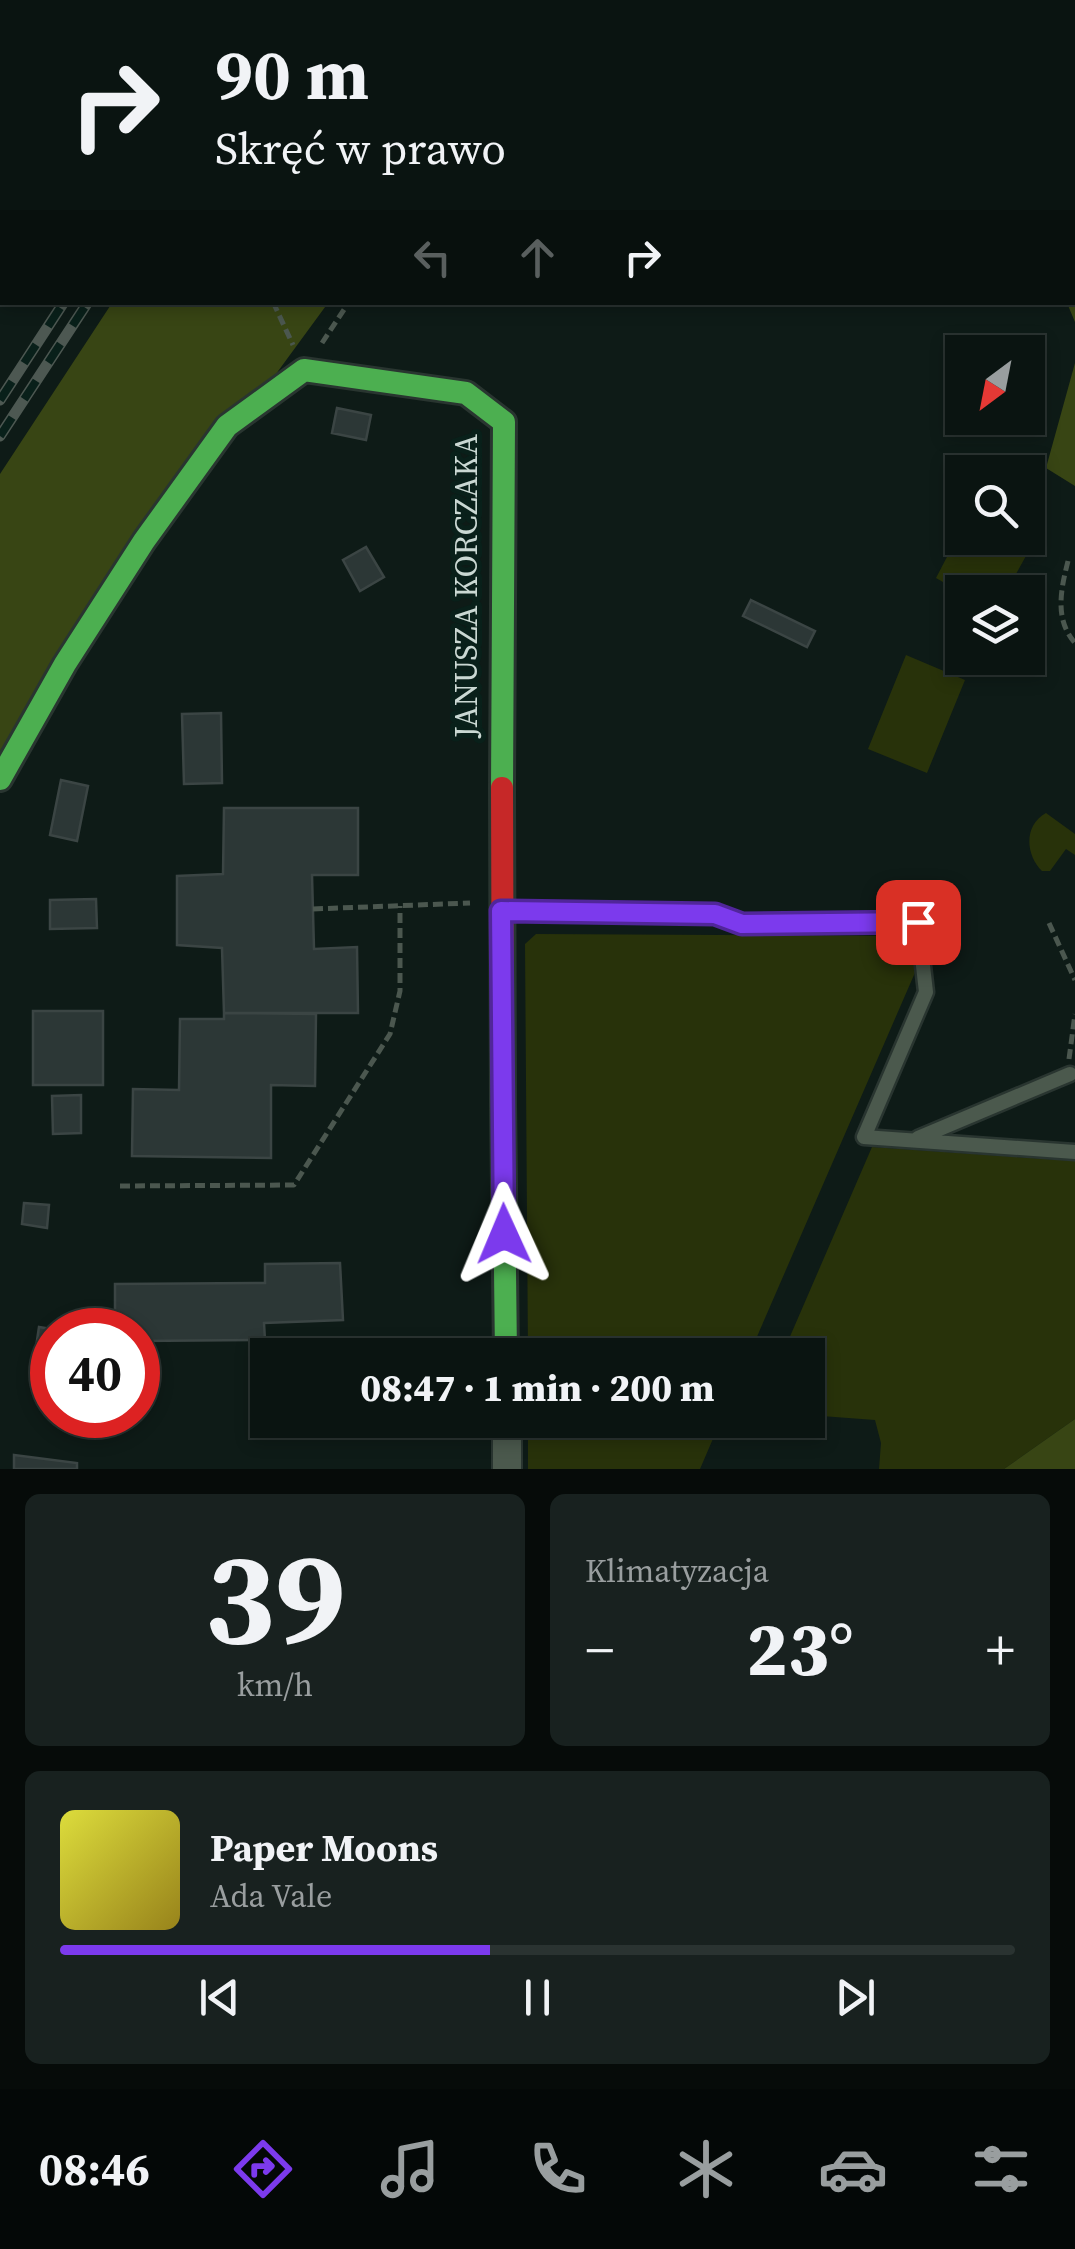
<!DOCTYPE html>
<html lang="pl">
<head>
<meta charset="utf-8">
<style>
	body { margin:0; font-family:"Source Serif 4",serif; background:#18211f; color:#f1f3f6; height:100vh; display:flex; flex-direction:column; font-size:38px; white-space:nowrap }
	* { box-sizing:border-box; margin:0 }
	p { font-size:32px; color:#999e9f }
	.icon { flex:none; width:55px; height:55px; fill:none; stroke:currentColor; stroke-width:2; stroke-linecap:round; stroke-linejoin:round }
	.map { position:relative; height:1469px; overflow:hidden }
	.drawer { display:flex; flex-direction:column; gap:25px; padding:25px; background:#060b09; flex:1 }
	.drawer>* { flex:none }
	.top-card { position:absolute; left:0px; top:0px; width:1075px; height:305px; box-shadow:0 5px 15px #0003,0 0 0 2px #2a3331; background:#0a1411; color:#f1f3f6; overflow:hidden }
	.needle { width:65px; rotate:212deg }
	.buttons { position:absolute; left:945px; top:335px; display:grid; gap:20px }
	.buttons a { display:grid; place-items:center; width:100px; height:100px; border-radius:0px; background:#0a1411; box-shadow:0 5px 15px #0003,0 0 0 2px #2a3331; font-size:50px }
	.speed { position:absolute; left:30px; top:1308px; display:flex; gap:20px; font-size:50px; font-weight:700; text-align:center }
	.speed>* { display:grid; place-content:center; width:130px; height:130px; border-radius:50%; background:#0a1411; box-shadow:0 5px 15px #0003,0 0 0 2px #2a3331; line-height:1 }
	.speed .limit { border:15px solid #d22; background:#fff; color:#111 }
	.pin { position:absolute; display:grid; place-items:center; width:85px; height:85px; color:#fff; margin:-42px; border-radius:20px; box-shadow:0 5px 15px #0006 }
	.me { position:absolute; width:110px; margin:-55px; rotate:359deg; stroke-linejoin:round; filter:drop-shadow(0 0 8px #0008) }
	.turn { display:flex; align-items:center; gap:35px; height:210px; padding:0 50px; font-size:45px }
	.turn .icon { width:130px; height:130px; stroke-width:2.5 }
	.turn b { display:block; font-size:70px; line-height:85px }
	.lanes { display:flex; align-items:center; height:95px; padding:0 50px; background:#0003; justify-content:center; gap:50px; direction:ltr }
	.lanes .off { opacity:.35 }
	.big { font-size:75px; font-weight:800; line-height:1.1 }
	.drawer .widget { flex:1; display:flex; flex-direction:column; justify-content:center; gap:15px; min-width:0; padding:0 35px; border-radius:15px; background:#18211f }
	.drawer .dial { align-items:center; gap:0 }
	.dial b { font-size:130px; line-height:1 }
	.song { display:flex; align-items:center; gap:30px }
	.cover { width:120px; height:120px; border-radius:15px; background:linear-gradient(135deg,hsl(60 70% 55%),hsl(50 70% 35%)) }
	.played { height:10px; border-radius:5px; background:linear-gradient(90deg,#7c3aed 45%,#2a3331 45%) }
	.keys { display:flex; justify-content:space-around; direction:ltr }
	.heat { display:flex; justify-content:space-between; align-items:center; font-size:55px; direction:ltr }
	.drawer .tiles { flex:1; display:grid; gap:25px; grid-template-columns:1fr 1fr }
	.widget:last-child { grid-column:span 2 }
	.trip { position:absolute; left:250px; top:1338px; width:575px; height:100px; border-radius:0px; background:#0a1411; box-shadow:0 5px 15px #0003,0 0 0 2px #2a3331; font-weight:800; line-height:100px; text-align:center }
	.tabs { display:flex; height:160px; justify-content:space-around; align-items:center; background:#040807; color:#999e9f }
	.tabs .icon { width:70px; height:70px }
	.tabs .current { color:#7c3aed }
	.tabs b { font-size:45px; color:#f1f3f6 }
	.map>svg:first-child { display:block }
</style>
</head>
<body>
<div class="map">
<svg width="1075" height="1469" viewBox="0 0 1075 1469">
	<rect width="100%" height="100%" fill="#0e1b17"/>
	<!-- green -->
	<path fill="#28320a" d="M1028,516L1043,525L1006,592L962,593L936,578L962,528V538H1028Z
		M906,655L965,680L927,773L868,749Z
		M1046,813L1075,834V855L1066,849L1050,871H1042C1025,854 1024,825 1046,813Z
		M536,934L900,936L917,968L749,1355H528L525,944Z
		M872,1147L1075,1161V1419L1004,1469H879L881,1443L875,1420L808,1415V1355H782Z
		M528,1420H721L700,1469H528Z"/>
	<!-- forest -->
	<path fill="#384514" d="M0,0H240L2,2L0,289Z
		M314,0H1075V322L1067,303L1072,302V2H312Z
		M112,303H328L0,751V474Z
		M1075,363V486L1046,468Z
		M1075,1419V1469H1004Z"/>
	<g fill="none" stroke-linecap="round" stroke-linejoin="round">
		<!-- stream -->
		<path stroke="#01080e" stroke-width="8" d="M136,2L138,0
			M0,149L2,148"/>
	</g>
	<!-- building -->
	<path fill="#2c3736" stroke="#3b4544" stroke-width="2.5" d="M337,408L371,415L366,440L332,433Z
		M366,547L384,577L360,591L343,560Z
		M751,600L815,631L807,647L743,616Z
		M221,713L222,783L184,784L182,714Z
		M61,780L88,786L77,841L50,835Z
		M224,808H358V875H312L314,949L357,947L358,1013H224L222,948L177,945V876L223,874Z
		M96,899L97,928L50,929V900Z
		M33,1011H103V1085H33Z
		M224,1013L316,1014L315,1086L271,1085V1158L132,1156L133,1089L179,1090L180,1019H224Z
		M81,1095V1133L53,1134L52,1096Z
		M24,1203L49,1205L47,1228L22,1224Z
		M340,1263L343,1320L264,1323L265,1340L138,1341V1330H115V1284L265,1283V1264Z
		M39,1327L58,1330H52V1356L35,1354Z
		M14,1455L77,1463V1469H14Z"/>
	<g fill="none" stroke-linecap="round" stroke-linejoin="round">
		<!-- lane casing -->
		<g stroke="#293530" stroke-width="19">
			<path id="lane" d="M501,911L715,914L741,924L918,922L926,992L864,1137L1075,1152
				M918,1138L1070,1074"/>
		</g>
		<!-- street casing -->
		<g stroke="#293530" stroke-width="32">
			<path id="street" d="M507,1420V1469"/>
		</g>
		<!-- fast casing -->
		<g stroke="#293530" stroke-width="28">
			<path id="fast" d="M0,779L65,664L144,541L227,426L304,370L466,393L504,422L502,788
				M503,1103L506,1355"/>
		</g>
		<!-- jam casing -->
		<g stroke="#293530" stroke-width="28">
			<path id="jam" d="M502,788L503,1103"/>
		</g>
		<!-- path -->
		<path stroke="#4b574f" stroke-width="5" stroke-dasharray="10 5" stroke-linecap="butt" d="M532,2L533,0
			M0,10L2,11
			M1072,171H1075
			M273,302L293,345
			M322,343L349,302
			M1068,561C1061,589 1054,619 1075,643
			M313,909L470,903
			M1049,923L1075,980
			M1069,1059L1075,1014
			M120,1186L294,1185L390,1034L400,991V906"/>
		<!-- lane -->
		<use href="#lane" stroke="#4b594d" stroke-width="14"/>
		<!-- street -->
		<use href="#street" stroke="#4b594d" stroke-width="28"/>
		<!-- fast -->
		<use href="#fast" stroke="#4caf50" stroke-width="22"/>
		<!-- jam -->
		<use href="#jam" stroke="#c62828" stroke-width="22"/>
		<!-- rail casing -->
		<g stroke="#4d5852" stroke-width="11">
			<path id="rail" d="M264,2L265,0
				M288,2L290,0
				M0,400L64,302
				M0,436L88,302"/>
		</g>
		<!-- rail -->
		<use href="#rail" stroke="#09201a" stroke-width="8" stroke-dasharray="22" stroke-linecap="butt"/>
	</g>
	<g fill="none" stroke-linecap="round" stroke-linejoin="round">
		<!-- route casing -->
		<g stroke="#51269a" stroke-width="25">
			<path id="route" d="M504,1234L501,911L715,914L742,924L918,922"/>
		</g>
		<!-- route -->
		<use href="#route" stroke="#7c3aed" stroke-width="18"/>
	</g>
	<g text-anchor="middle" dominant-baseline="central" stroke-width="10" stroke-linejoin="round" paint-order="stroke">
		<!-- street labels -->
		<g font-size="32" fill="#cad8d3" stroke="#09201a">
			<text transform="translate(466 586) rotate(-90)">JANUSZA KORCZAKA</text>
		</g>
	</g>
</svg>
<div class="buttons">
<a><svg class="needle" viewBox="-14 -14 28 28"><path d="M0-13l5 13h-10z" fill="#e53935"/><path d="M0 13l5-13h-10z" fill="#999e9f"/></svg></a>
<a><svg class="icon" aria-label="search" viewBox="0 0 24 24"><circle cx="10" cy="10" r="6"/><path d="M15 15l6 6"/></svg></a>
<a><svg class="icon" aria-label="layers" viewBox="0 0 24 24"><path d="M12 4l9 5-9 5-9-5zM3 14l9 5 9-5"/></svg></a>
</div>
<div class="speed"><div class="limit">40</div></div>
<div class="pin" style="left:918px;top:922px;background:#d93025"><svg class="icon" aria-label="arrive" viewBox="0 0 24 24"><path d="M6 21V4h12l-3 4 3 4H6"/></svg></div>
<svg class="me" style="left:504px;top:1234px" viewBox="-20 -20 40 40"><path d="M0-17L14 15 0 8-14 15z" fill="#7c3aed" stroke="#fff" stroke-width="4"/></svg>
<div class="trip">08:47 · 1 min · 200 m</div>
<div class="top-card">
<div class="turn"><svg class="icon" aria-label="right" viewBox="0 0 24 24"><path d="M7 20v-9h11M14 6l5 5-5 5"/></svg><div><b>90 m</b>Skręć w prawo</div></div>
<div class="lanes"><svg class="icon off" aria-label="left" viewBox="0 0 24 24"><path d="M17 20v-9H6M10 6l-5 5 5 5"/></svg><svg class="icon off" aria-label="ahead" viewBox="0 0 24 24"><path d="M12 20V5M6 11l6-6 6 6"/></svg><svg class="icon" aria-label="right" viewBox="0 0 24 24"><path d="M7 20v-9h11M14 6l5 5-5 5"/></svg></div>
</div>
</div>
<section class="drawer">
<div class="tiles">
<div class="widget dial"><b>39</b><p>km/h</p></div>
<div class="widget"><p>Klimatyzacja</p>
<div class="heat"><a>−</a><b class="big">23°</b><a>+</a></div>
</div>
<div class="widget">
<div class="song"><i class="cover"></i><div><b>Paper Moons</b><p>Ada Vale</p></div></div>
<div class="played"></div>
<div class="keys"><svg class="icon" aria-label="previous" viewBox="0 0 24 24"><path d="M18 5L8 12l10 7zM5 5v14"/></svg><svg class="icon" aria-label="pause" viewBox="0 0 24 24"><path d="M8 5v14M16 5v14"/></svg><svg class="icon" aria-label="next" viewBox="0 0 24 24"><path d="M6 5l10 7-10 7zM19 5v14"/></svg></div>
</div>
</div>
</section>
<nav class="tabs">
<b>08:46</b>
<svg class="icon current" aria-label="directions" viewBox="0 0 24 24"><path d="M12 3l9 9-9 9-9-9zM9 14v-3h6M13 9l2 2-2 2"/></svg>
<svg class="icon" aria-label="music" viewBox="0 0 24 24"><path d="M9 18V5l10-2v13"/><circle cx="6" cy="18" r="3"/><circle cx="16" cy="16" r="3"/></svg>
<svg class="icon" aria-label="phone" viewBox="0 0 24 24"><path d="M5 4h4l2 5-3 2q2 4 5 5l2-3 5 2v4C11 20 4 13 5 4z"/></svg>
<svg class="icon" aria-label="climate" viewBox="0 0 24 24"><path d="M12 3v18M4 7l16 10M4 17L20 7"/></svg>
<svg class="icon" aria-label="car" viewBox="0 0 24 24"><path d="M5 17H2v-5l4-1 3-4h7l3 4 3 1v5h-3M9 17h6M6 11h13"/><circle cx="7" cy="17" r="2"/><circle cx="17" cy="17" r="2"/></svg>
<svg class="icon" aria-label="filters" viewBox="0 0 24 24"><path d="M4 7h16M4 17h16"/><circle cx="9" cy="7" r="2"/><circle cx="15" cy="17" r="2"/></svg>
</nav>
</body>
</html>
